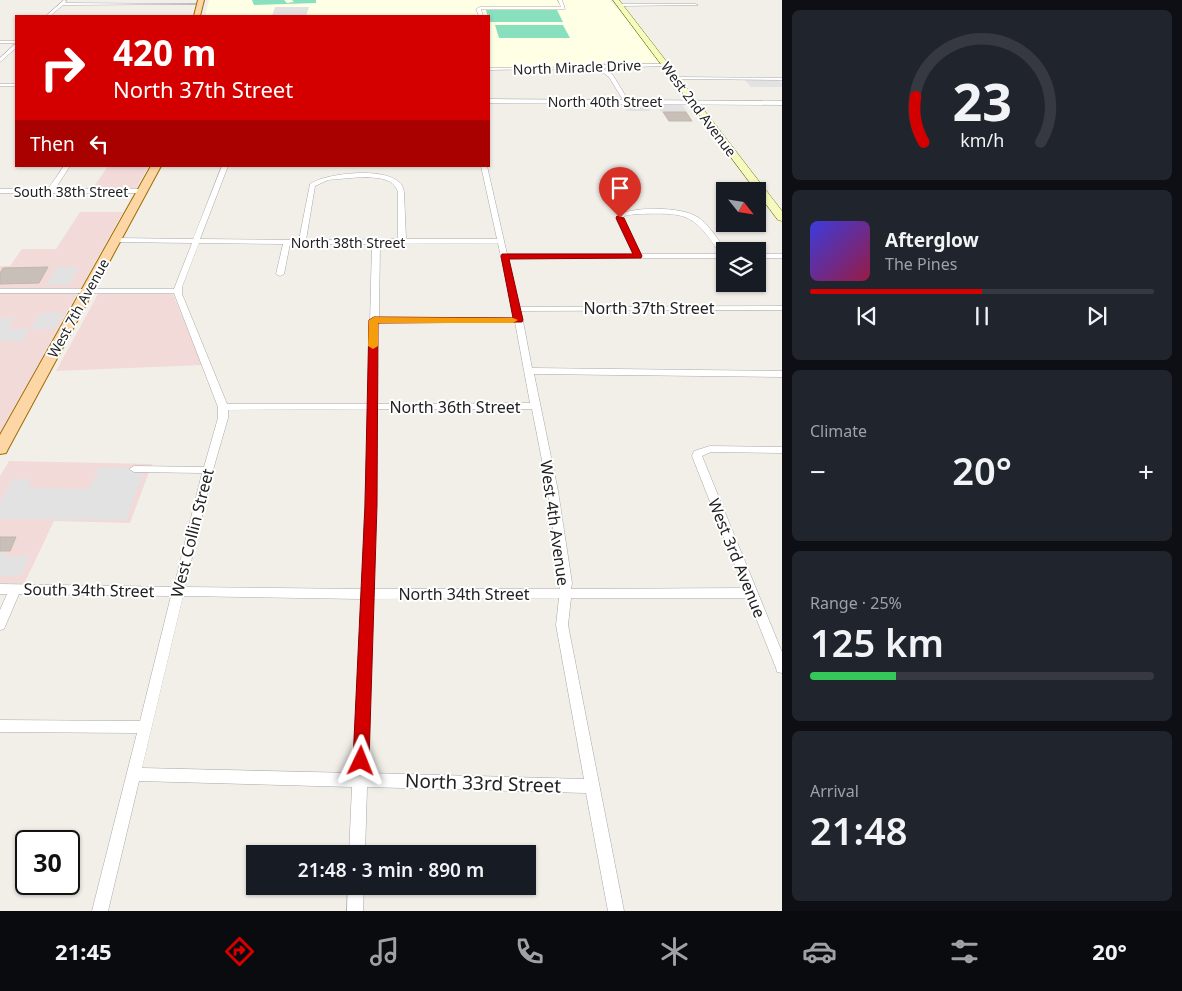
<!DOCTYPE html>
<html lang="en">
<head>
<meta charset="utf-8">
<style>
	body { margin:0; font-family:"Noto Sans",sans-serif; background:#20242c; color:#f1f3f6; height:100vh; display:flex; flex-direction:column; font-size:19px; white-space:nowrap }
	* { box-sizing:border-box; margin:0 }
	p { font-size:16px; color:#9ea1a6 }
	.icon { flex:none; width:28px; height:28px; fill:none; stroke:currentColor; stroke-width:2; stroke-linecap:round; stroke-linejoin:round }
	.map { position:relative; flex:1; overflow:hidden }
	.side { display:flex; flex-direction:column; gap:10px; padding:10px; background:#0d0f14; width:400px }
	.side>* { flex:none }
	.top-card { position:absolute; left:15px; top:15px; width:475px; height:152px; border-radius:0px; box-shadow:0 1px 4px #0004; background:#d40000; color:#fff; overflow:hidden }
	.needle { width:32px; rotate:120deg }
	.controls { position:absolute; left:716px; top:182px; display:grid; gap:10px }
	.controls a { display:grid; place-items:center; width:50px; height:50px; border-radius:0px; background:#171b24; box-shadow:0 1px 4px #0004; font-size:25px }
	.speed { position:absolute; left:15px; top:830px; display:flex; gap:10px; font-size:25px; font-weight:700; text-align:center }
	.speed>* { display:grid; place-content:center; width:65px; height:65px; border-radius:50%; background:#171b24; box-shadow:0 1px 4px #0004; line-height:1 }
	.speed .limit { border:2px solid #111; border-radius:8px; background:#fff; color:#111 }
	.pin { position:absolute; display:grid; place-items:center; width:42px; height:42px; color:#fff; margin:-51px -21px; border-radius:50% 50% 50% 0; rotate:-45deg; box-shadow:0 0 5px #0007 }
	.pin .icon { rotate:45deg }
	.me { position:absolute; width:55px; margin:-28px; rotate:2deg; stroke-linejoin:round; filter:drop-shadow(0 0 4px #0008) }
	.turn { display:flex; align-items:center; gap:18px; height:105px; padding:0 15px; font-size:22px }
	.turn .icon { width:65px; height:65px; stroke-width:2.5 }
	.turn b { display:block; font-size:35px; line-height:42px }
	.then { display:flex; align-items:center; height:48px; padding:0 15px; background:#0003; gap:10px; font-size:19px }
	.big { font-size:38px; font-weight:600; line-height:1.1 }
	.side .widget { flex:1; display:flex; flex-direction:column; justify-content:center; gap:8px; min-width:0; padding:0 18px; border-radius:8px; background:#20242c }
	.side .dial { align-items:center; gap:0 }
	.dial svg { height:130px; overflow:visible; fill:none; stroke:#363941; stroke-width:7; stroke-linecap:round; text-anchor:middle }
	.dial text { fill:#f1f3f6; stroke:none }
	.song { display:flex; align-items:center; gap:15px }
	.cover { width:60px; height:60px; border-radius:8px; background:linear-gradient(135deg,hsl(240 70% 55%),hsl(340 70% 35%)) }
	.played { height:5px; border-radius:2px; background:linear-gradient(90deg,#d40000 50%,#363941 50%) }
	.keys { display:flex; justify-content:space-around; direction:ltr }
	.heat { display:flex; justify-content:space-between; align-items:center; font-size:28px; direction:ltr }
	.charge { height:8px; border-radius:4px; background:linear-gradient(90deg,#34c759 25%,#363941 0) }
	.trip { position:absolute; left:246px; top:845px; width:290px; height:50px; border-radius:0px; background:#171b24; box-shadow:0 1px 4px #0004; font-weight:600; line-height:50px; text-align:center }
	.dock { display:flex; height:80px; justify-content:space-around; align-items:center; background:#090b0e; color:#9ea1a6 }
	.dock .icon { width:35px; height:35px }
	.dock .active { color:#d40000 }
	.dock b { font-size:22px; color:#f1f3f6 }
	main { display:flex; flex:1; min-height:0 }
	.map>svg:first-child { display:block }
</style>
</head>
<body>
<main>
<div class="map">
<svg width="782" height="911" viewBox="0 0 782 911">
	<rect width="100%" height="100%" fill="#f2efe9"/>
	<!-- commercial -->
	<path fill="#f2dad9" d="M108,166H149L136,188H93Z
		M80,212H123L81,288H0V266H10L22,249H56Z
		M0,292H78L0,433Z
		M98,294H173L202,365L56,371Z
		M9,461L152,464L130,523L54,521L24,584L0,583V476Z"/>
	<!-- education -->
	<path fill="#ffffe5" d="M209,0H610L664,63L605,62L598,67L489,68V16H205Z"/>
	<!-- pitch -->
	<path fill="#88e0be" d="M252,0H284L287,3L294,2L292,0H316V3L254,5Z
		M486,10H557L563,22H489Z
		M495,25H563L570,38H499Z"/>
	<!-- parking -->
	<path fill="#e2e2e2" d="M275,7H309L306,16H272Z
		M744,79L778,80L782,83V87H751Z
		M623,103H681L687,112H661L659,108H649L650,111H627Z
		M57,267H79L69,285H46Z
		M41,313H64L54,329H30Z
		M0,318H14L7,329H30L22,342L0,340Z
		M99,467L145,468L126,520L0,519V503L12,479H32L28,488L85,489L91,486Z
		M0,551H7L6,557L29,556L22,575L0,576Z"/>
	<!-- building -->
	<path fill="#c7bfb8" stroke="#c4b6ab" d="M663,112H686L692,121H669Z
		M48,267L39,283L0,284V273L3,268Z
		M0,537H16L10,551H0Z"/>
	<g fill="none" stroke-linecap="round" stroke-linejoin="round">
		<!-- street casing -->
		<g stroke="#a9a9a9" stroke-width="1">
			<path id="street" d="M64,0L67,1L65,3L202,4L63,5L50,16H46Z
				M558,0H562L565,9H481L483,16H479L476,9L480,7H561Z
				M619,4H696L698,5L618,6Z
				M0,41H16V43H0Z
				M14,45H16V48L0,62V58Z
				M611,64H665L667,65L665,66L602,68L613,75L628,100L782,101V105L489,103V99L623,100L609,77L597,68L489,70V68L588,67Z
				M674,77L782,78V80L676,79Z
				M0,84H16V86H0Z
				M64,166H70L55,189H142L145,191L142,193H0V189H48Z
				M222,166H228L200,239L299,240L310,184C326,173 383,167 399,182C402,184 403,188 404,192L406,239H497L481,166H487L507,254H633L617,221L619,214C637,207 682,206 699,218C706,223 712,231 717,238C723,246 725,249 725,258H508L519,307L782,306V310L521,311L532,368L782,371V377L534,374L558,491L572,583L571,589L744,588L692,456L694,451L710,446L782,447V453L711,452L702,456L782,652V673L777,672L776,668L748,598H571L568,625L624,911H608L586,793L367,787L365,854H349L352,787L139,781L108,911H92L137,733L0,732V720L140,721L171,596L19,594L4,629L0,630V610L7,594H0V584L174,587L202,473L134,472L129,469L134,466L204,467L218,418V407L174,293H0V289H174L192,243L116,242L112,240L116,238L193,239ZM363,177C377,178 393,177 398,192V239L306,240L315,186L328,180ZM636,214C685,213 693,211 720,254H640L623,221L624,216ZM199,243L283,244L276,274L280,276L284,274L290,244H372L368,404H227L182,294V287ZM498,243L514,318H379L380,244ZM379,322H515L530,403L378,404ZM368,409L362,589L185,587L213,470L228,418V410ZM377,409H532L548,491L560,583V589H374ZM183,596L361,599L353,773L142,768ZM559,598L556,625L584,779L367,773L373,599Z
				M758,254H782V258H758Z
				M348,886H364L363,911H347Z"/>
		</g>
		<!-- secondary casing -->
		<g stroke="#707d05" stroke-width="1">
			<path id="secondary" d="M613,0H619L782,211V221L778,220Z"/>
		</g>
		<!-- primary casing -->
		<g stroke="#a06b00" stroke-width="2">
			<path id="primary" d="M198,0H204L200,16H194Z
				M151,166H161L8,449L6,453L0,454V435Z"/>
		</g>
		<!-- street -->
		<use href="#street" fill="#fff" fill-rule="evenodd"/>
		<!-- secondary -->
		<use href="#secondary" fill="#f7fabf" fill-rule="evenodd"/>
		<!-- primary -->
		<use href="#primary" fill="#fcd6a4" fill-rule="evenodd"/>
	</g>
	<!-- route -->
	<path fill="#d40000" stroke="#8a0000" d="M617,216L624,218L642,256L641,258L509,259L523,320L522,322L378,323L377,505L369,761L367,767L361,769L356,767L353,761L365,505L369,320L374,317L513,318L501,256L502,254H633L616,218Z"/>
	<!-- slow -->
	<path fill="#f59e0b" d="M374,317L513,318L518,320L513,323H378V346L373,349L368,346L369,320Z"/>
	<g text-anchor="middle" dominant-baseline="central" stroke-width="4" stroke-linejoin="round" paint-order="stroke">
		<!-- far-street labels -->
		<g font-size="14" fill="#222" stroke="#fff">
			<text transform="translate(577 67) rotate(-2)">North Miracle Drive</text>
			<text x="605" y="101">North 40th Street</text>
			<text transform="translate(699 109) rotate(53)">West 2nd Avenue</text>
			<text x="71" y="191">South 38th Street</text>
			<text x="348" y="242">North 38th Street</text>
			<text transform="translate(78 308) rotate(-61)">West 7th Avenue</text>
		</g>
		<!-- street labels -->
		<g font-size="16" fill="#222" stroke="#fff">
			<text x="649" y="308">North 37th Street</text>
			<text x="455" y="407">North 36th Street</text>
			<text transform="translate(555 523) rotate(82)">West 4th Avenue</text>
			<text transform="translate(192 533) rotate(-76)">West Collin Street</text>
			<text transform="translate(737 558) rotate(68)">West 3rd Avenue</text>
			<text transform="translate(89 590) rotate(1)">South 34th Street</text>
			<text x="464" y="594">North 34th Street</text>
		</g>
		<!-- near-street labels -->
		<g font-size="19" fill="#222" stroke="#fff">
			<text transform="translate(483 783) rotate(2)">North 33rd Street</text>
		</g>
	</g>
</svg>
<div class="controls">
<a><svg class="needle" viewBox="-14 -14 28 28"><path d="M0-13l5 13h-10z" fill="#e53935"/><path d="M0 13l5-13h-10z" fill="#9ea1a6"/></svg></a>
<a><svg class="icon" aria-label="layers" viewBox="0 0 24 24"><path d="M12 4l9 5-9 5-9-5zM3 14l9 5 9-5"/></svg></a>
</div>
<div class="speed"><div class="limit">30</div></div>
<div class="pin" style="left:620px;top:218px;background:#d93025"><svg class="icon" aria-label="arrive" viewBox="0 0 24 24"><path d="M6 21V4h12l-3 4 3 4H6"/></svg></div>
<svg class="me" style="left:361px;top:761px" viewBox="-20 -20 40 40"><path d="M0-17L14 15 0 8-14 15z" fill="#d40000" stroke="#fff" stroke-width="4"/></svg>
<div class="trip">21:48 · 3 min · 890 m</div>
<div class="top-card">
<div class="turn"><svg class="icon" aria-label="right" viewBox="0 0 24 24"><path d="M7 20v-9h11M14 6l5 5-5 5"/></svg><div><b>420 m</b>North 37th Street</div></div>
<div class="then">Then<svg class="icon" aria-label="left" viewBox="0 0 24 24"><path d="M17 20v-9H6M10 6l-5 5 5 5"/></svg></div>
</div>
</div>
<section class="side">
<div class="widget dial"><svg viewBox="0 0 100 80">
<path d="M14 69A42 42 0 1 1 86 69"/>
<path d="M14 69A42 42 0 0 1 9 41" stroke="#d40000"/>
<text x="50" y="56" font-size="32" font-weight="700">23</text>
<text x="50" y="72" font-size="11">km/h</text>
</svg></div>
<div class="widget">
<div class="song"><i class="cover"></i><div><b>Afterglow</b><p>The Pines</p></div></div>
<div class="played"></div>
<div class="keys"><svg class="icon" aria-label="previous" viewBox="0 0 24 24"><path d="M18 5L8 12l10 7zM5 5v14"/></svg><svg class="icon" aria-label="pause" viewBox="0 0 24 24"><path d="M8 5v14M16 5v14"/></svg><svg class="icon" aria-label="next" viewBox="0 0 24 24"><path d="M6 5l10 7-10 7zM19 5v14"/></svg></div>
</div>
<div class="widget"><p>Climate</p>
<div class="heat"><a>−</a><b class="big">20°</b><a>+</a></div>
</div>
<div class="widget"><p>Range · 25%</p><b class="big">125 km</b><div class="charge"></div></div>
<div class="widget"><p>Arrival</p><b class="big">21:48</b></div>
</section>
</main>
<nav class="dock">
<b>21:45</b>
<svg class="icon active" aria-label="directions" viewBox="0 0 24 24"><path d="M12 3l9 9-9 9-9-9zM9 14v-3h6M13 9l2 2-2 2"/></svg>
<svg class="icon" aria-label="music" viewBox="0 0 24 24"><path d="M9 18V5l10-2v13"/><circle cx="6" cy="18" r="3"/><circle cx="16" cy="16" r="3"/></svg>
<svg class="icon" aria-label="phone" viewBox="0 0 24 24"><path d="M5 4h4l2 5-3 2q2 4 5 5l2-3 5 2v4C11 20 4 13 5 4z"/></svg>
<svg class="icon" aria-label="climate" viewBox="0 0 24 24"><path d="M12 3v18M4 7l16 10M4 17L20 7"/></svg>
<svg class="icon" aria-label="car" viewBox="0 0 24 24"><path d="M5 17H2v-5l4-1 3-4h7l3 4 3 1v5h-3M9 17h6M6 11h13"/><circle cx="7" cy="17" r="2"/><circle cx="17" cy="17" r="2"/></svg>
<svg class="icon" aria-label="filters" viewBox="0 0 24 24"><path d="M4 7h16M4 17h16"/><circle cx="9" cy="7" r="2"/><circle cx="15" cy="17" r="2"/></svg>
<b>20°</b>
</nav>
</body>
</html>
